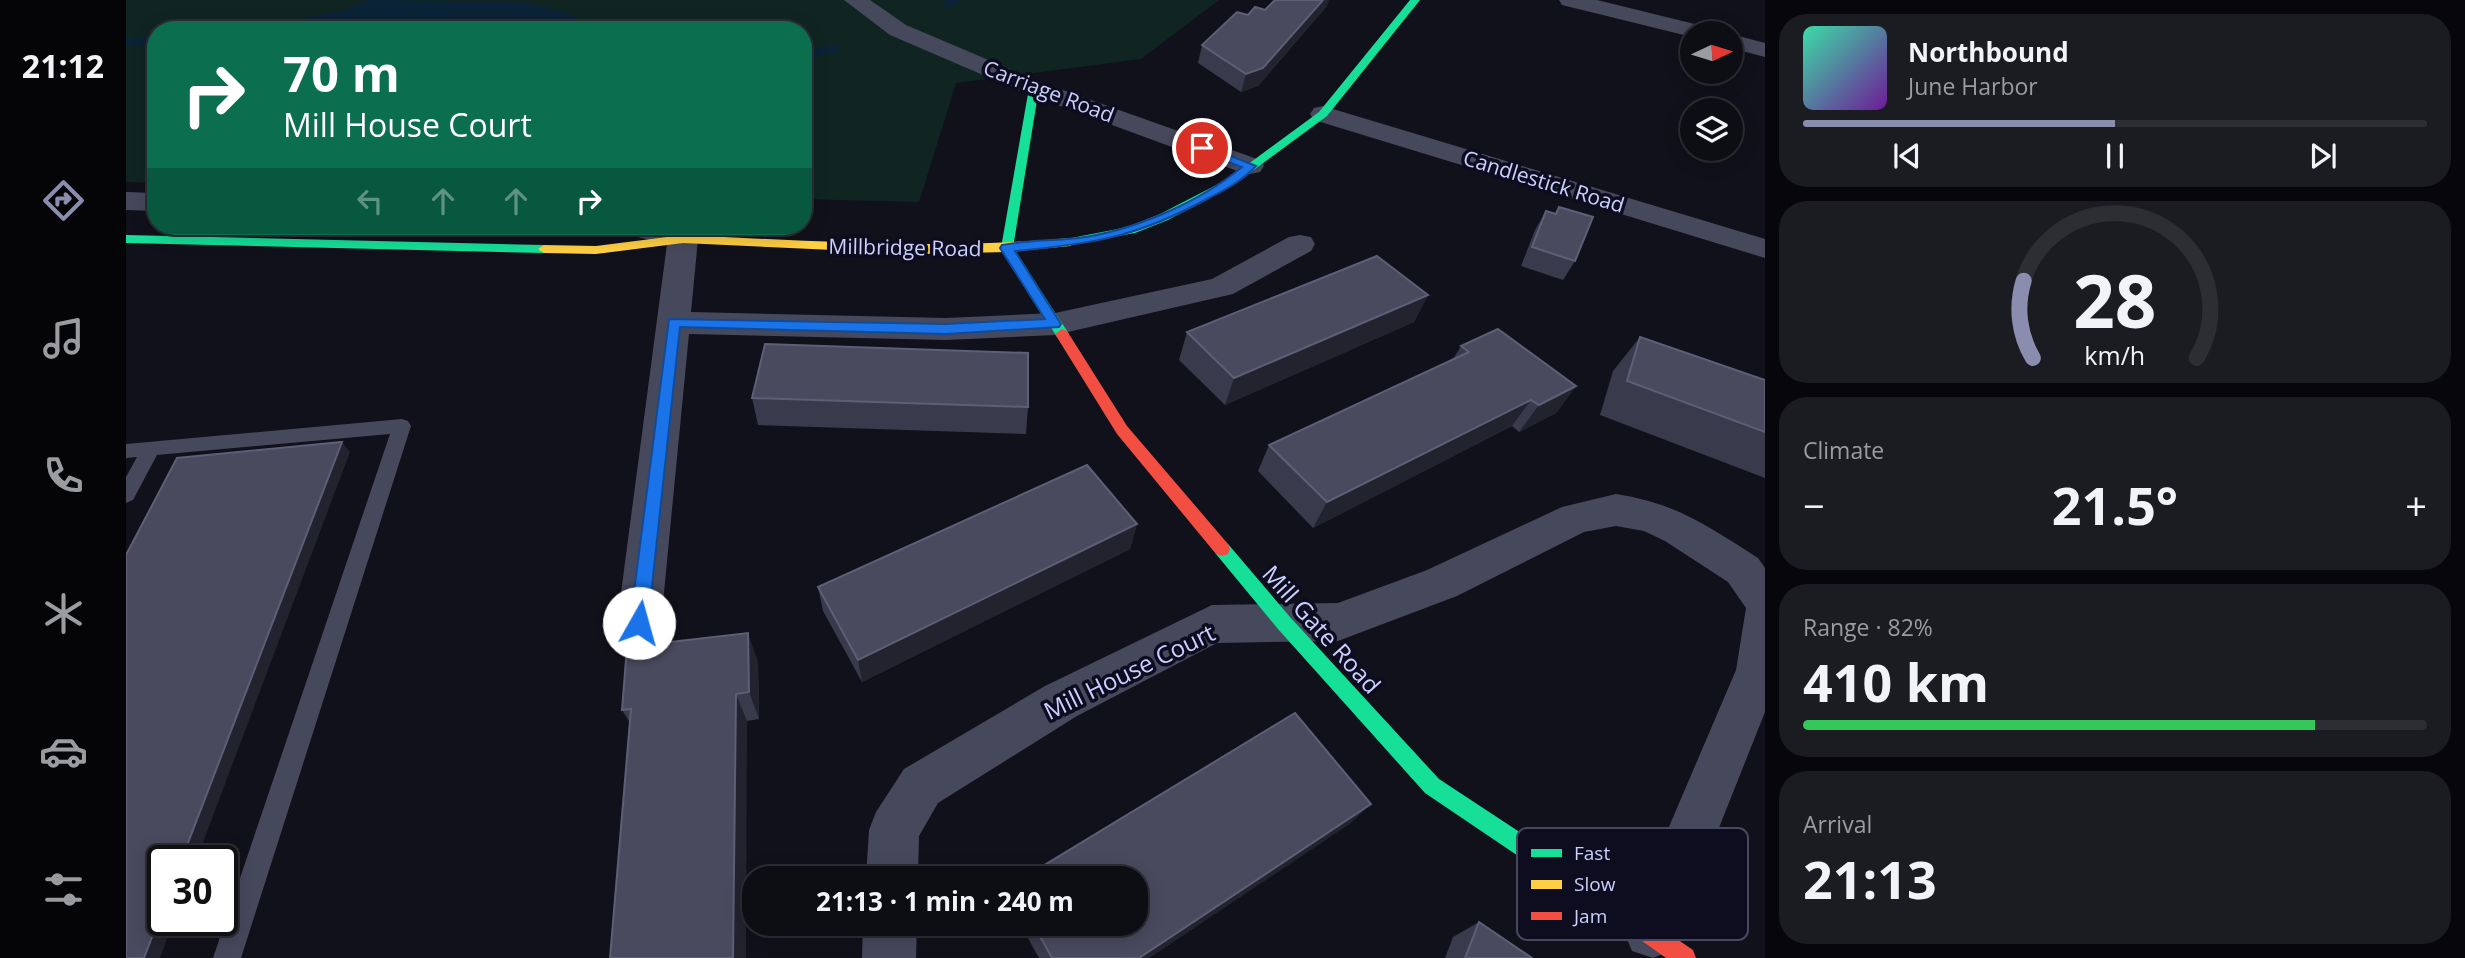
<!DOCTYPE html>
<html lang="en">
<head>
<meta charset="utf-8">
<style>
	body { margin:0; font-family:"Open Sans",sans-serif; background:#1b1b22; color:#f1f3f6; height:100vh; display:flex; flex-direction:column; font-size:26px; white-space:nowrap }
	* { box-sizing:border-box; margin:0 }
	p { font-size:23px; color:#9a9ca0 }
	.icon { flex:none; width:38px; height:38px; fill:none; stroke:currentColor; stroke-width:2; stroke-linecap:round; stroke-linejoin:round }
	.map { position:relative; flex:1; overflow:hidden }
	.panel { display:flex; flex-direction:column; gap:14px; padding:14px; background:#07070b; width:700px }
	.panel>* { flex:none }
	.hud { position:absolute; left:21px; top:21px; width:665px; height:214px; border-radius:28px; box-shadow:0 4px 18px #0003,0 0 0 2px #2d2d34; background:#0b6e4f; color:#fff; overflow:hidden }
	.needle { width:46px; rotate:86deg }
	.buttons { position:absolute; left:1554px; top:21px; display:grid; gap:14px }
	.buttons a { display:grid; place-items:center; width:63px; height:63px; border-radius:50%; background:#0d0d14; box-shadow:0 4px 18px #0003,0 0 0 2px #2d2d34; font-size:35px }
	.speed { position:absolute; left:21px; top:845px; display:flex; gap:14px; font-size:35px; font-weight:700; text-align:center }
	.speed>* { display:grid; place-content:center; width:91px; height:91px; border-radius:50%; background:#0d0d14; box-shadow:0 4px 18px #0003,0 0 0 2px #2d2d34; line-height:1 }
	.speed .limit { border:4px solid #111; border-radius:10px; background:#fff; color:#111 }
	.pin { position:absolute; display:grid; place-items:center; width:60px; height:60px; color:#fff; margin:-30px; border:4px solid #fff; border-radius:50%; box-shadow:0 2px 7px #0007 }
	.me { position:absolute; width:77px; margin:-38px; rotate:7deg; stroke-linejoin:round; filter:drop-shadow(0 0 5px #0008) }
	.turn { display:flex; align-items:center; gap:24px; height:147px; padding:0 21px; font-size:32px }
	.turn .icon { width:91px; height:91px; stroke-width:2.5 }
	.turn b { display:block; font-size:49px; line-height:60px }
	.lanes { display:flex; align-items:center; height:66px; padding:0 21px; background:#0003; justify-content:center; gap:35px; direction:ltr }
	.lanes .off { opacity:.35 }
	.big { font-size:52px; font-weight:700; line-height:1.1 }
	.panel .tile { flex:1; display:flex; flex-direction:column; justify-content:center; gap:10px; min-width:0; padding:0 24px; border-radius:28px; background:#1b1b22 }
	.panel .dial { align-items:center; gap:0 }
	.dial svg { height:182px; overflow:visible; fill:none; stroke:#2d2d34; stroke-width:7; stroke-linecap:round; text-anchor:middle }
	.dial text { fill:#f1f3f6; stroke:none }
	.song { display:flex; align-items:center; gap:21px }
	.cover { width:84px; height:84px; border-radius:10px; background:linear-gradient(135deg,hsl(160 70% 55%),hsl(280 70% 35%)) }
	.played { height:7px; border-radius:4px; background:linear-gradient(90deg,#8b8daf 50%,#2d2d34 50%) }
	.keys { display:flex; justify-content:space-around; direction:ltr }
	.heat { display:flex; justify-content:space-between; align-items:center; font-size:38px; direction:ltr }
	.charge { height:10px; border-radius:5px; background:linear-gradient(90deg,#34c759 82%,#2d2d34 0) }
	.trip { position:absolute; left:616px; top:866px; width:406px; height:70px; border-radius:28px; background:#0d0d14; box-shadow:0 4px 18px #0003,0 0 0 2px #2d2d34; font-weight:700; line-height:70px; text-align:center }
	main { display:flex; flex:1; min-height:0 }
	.menu { display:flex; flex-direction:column; width:126px; justify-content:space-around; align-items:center; background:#050508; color:#9a9ca0 }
	.menu .icon { width:49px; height:49px }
	.menu .active { color:#8b8daf }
	.menu b { font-size:32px; color:#f1f3f6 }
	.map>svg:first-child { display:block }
</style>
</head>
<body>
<main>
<nav class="menu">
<b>21:12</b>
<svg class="icon active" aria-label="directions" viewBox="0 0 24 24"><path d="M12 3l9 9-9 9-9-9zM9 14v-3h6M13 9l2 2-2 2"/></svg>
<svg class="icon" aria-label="music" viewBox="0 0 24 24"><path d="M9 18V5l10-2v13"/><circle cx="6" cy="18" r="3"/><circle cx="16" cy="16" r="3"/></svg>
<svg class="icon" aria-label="phone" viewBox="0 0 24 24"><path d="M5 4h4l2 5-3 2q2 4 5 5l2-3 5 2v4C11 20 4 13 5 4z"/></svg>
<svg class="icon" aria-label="climate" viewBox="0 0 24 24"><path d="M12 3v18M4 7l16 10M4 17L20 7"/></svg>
<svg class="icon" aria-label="car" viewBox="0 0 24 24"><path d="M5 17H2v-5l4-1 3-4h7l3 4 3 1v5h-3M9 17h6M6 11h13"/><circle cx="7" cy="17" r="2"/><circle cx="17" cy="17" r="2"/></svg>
<svg class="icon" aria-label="filters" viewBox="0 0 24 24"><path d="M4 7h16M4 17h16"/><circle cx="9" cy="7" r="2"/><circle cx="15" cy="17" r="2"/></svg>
</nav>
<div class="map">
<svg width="1639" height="958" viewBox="0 0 1639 958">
	<rect width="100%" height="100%" fill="#11111b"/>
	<!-- green -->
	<path fill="#102522" d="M0,0H1093L1015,59L830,83L793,202L677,199V30H30V183L0,182Z"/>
	<!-- water -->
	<path fill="#0b2337" d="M243,0L398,2L439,12L476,30H133L152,23L219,10Z"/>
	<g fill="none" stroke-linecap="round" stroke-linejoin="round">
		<!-- stream -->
		<path stroke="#0b2337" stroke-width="8" d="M822,4L830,0
			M0,42L30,40
			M677,56L708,48"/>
		<!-- lane -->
		<path fill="#46495c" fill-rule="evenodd" d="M276,419L282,421L285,426L115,958H87L264,434L31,455L7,500L0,503V477L11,457L0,458V444Z"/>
		<!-- street -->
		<path fill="#46495c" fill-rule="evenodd" d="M718,0H744L780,25L917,83L1134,160L1138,166L1134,172L1124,174L1114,172L899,93L764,35Z
			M1433,0H1471L1585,28L1589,33H1566V37L1436,5Z
			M1605,34L1639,43V57L1605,48Z
			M1197,106L1639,239V258L1188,120L1184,114L1188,108Z
			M0,192L30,193V211L0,210Z
			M487,226H540L568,232L572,239L565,312L820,318L929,313L1086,279L1163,237L1174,235L1185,237L1189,244L1185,251L1107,294L929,335L820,340L563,334L535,623L528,636L513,642L498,636L491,623L541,244L491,232Z
			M1490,494C1552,504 1580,525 1632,558L1639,568V712L1544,951L1527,958L1506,951L1498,932L1610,670L1620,608L1602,582L1539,541L1518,531L1490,526L1458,532L1331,596L1212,641L1091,643L951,716L812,803L793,836L792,878H740L743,830L750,812L778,769L919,686L1086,605L1212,603L1301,570L1436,507Z
			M737,924H791L790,958H736Z"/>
		<!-- fast -->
		<path fill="#16e098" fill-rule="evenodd" d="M1284,0H1294L1201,116L1110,183L1042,220L1009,233L940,245V239L1002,227L1034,214L1102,179L1193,112Z
			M908,85L913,88L887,248L943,334L936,339L931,337L875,248L903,88Z
			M0,235L418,245L424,249L418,253L0,243Z
			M1096,542L1102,544L1164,617L1313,779L1494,898L1497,906L1494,914L1486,917L1478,914L1299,793L1152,629L1090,554L1088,549L1090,544Z"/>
		<!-- slow -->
		<path fill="#ffcf43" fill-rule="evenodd" d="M557,235C686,241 815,250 944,238L950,242L944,246L881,252L796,254L557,243L470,254L418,253L412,249L418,245L470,246Z"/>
		<!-- jam -->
		<path fill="#f24e42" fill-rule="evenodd" d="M936,329L941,331L1001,426L1102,544L1104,549L1102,554L1096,556L1090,554L991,434L929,334Z
			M1486,895L1567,950L1570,958H1540L1478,914L1475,906L1478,898Z"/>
	</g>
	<!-- wall -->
	<path fill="#393a4b" d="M1201,6L1132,86L1115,92L1072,63L1076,45L1122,15L1139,10Z
		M1433,207L1449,261L1437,280L1395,266L1409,230L1420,211L1429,214Z
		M1302,295L1288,322L1099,405L1053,360L1061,332Z
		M1514,337L1639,380V478L1474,415L1487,371Z
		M1335,346L1450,386L1430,413L1393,432L1386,426L1187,528L1132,471L1143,445L1327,359Z
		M626,398L902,407L900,434L632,425Z
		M1011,524L1004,549L736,682L697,611L692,587Z
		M632,662L633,719L621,721L504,723L496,710Z
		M1226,822L1023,958H913L894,924H1010Z
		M1353,922L1406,958H1319L1327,937Z"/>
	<!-- shaded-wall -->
	<path fill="#22232f" d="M1197,0H1203L1201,6L1132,86L1115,92L1120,74Z
		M1302,295L1288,322L1099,405L1108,378Z
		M1450,386L1430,413L1393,432L1413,405Z
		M1405,400L1386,426L1187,528L1201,502Z
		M216,442L224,452L70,861H55Z
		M1011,524L1004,549L736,682L732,660Z
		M622,633L632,662L633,719L623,692Z
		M610,694L621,721L620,958H607Z
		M1245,804L1226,822L1023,958H1013Z
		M37,908V920H48L34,958H18Z"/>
	<!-- building -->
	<path fill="#494a5e" stroke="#5d5f77" stroke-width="2" d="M1149,0H1197L1137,68L1120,74L1076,45L1111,12L1122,15L1129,7L1139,10Z
		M1433,207L1467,217L1449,261L1406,247L1420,211L1430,214Z
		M1251,256L1302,295L1108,378L1061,332Z
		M1372,329L1450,386L1413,405L1405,400L1201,502L1143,445L1343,352L1335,346Z
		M1514,337L1639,380V432L1501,381Z
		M639,344L902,353V407L626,398Z
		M216,442L55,861H37V908L18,958H0V555L51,458Z
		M961,465L1011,524L732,660L692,587Z
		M622,633L623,692L610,694L607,958H484L505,709L496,710L501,647Z
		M1169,713L1245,804L1013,958H926L907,924H1010V878H897Z
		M1353,922L1406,958H1339Z"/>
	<!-- route -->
	<path fill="#1a73e8" stroke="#114b97" stroke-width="2" d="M1072,146H1080L1130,166C1116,181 1099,190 1081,199C1011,237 967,244 889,251L935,324L933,327L820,334L554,327L522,623L520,628L513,631L507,628L504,623L543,319L820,324L919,319L874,248L876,245C901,240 927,241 952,238C1007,231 1074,202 1116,167L1072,151Z"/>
	<g text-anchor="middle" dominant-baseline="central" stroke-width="7" stroke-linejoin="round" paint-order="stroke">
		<!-- far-street labels -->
		<g font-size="21" fill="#ccd0fe" stroke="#0d0d1f">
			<text transform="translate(923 91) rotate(21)">Carriage Road</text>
			<text transform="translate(1418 181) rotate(17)">Candlestick Road</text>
			<text transform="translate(779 247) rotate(1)">Millbridge Road</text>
		</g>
		<!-- street labels -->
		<g font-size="24" fill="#ccd0fe" stroke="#0d0d1f">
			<text transform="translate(1196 629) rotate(48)">Mill Gate Road</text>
			<text transform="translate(1003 671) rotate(-26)">Mill House Court</text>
		</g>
	</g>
	<!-- legend -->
	<rect x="1391" y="828" width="231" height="112" rx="10" fill="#0d0d1f" stroke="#464862" stroke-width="2"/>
	<rect x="1405" y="849" width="31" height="8" fill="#16e098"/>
	<rect x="1405" y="880" width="31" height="9" fill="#ffcf43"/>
	<rect x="1405" y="912" width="31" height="8" fill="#f24e42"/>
	<g font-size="19" fill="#ccd0fe">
		<text x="1448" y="860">Fast</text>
		<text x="1448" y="891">Slow</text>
		<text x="1448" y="923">Jam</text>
	</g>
</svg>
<div class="buttons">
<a><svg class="needle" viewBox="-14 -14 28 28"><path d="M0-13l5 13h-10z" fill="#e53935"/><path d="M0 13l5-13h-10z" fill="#9a9ca0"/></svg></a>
<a><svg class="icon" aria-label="layers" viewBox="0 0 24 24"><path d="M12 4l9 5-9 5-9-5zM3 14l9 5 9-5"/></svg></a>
</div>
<div class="speed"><div class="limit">30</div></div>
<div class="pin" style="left:1076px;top:148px;background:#d93025"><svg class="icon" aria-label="arrive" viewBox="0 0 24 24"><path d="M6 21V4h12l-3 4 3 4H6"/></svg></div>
<svg class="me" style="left:513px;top:623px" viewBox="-20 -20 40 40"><circle r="19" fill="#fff"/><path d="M0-13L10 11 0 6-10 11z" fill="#1a73e8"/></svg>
<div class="trip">21:13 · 1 min · 240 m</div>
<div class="hud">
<div class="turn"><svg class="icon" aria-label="right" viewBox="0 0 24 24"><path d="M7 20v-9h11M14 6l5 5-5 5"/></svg><div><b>70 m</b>Mill House Court</div></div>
<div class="lanes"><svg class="icon off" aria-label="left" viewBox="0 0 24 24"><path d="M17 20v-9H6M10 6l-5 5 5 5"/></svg><svg class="icon off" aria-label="ahead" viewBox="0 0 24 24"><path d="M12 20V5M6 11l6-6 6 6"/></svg><svg class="icon off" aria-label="ahead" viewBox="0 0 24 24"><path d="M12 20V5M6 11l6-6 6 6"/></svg><svg class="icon" aria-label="right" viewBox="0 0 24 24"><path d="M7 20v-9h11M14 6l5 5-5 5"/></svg></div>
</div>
</div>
<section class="panel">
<div class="tile">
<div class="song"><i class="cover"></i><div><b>Northbound</b><p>June Harbor</p></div></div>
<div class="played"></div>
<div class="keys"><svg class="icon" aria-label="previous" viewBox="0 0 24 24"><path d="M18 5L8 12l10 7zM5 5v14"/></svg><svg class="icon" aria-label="pause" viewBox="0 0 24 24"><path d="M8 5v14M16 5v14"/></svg><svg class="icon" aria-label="next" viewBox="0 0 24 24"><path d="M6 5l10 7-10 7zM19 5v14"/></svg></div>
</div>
<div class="tile dial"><svg viewBox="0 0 100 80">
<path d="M14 69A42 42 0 1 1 86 69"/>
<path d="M14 69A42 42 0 0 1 10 35" stroke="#8b8daf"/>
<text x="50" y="56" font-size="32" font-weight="700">28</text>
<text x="50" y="72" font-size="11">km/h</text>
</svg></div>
<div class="tile"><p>Climate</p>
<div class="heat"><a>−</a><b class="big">21.5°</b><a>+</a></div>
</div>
<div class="tile"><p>Range · 82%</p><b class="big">410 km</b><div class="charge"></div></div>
<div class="tile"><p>Arrival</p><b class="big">21:13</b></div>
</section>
</main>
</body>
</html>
